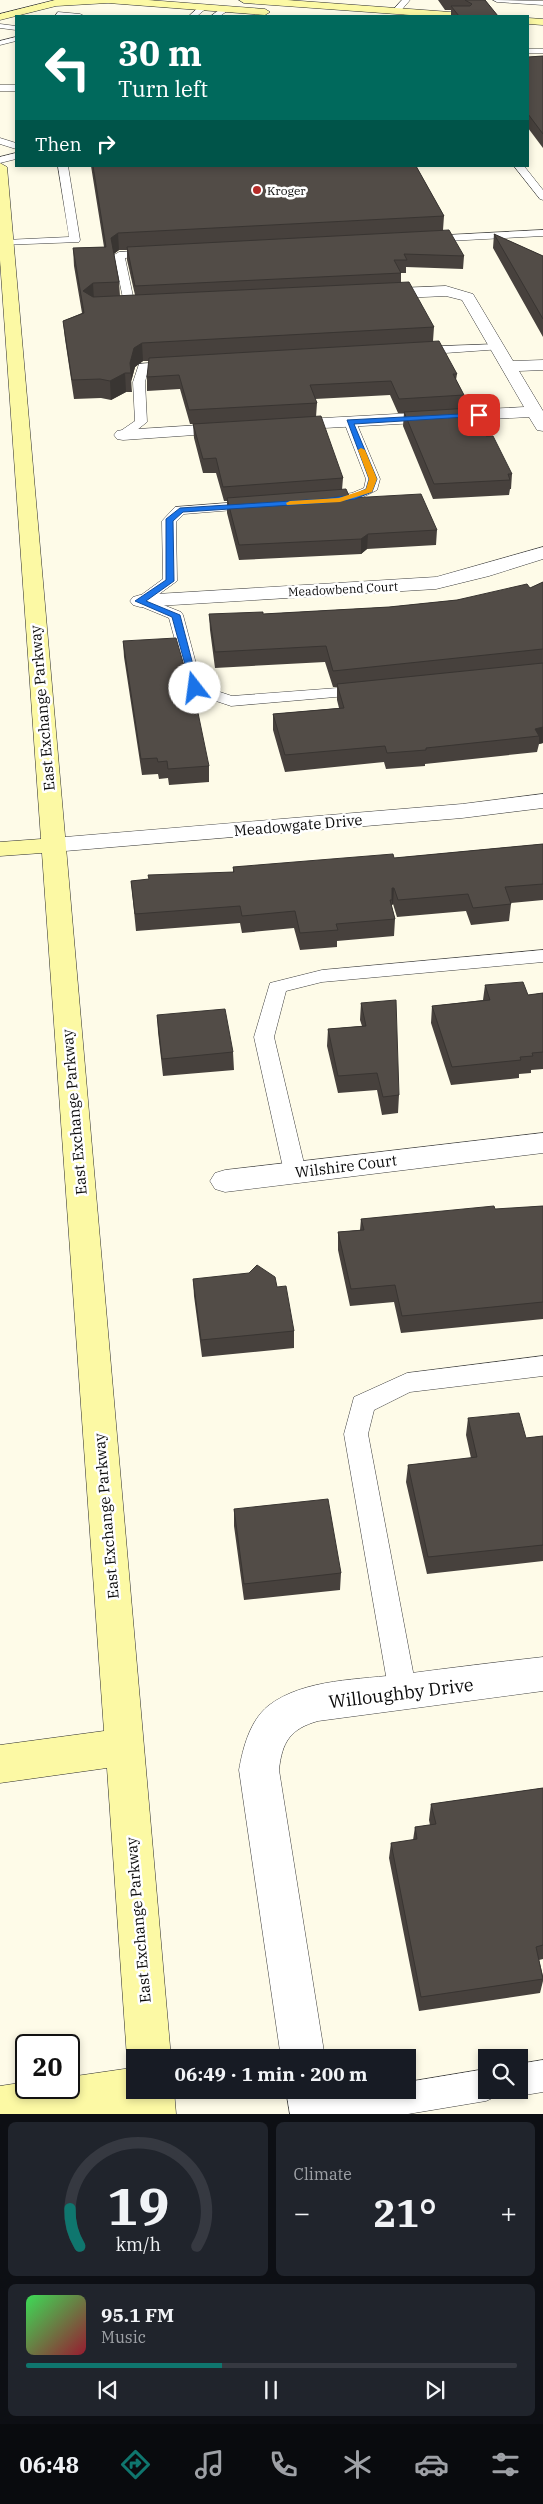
<!DOCTYPE html>
<html lang="en">
<head>
<meta charset="utf-8">
<style>
	body { margin:0; font-family:"IBM Plex Serif",serif; background:#20242c; color:#f1f3f6; height:100vh; display:flex; flex-direction:column; font-size:19px; white-space:nowrap }
	* { box-sizing:border-box; margin:0 }
	p { font-size:16px; color:#9ea1a6 }
	.icon { flex:none; width:28px; height:28px; fill:none; stroke:currentColor; stroke-width:2; stroke-linecap:round; stroke-linejoin:round }
	.map { position:relative; height:2114px; overflow:hidden }
	.drawer { display:flex; flex-direction:column; gap:8px; padding:8px; background:#0d0f14; flex:1 }
	.drawer>* { flex:none }
	.hud { position:absolute; left:15px; top:15px; width:514px; height:152px; border-radius:0px; box-shadow:0 2px 8px #0003; background:#00695c; color:#fff; overflow:hidden }
	.tools { position:absolute; left:478px; top:2049px; display:grid; gap:10px }
	.tools a { display:grid; place-items:center; width:50px; height:50px; border-radius:0px; background:#171b24; box-shadow:0 2px 8px #0003; font-size:25px }
	.speed { position:absolute; left:15px; top:2034px; display:flex; gap:10px; font-size:25px; font-weight:700; text-align:center }
	.speed>* { display:grid; place-content:center; width:65px; height:65px; border-radius:50%; background:#171b24; box-shadow:0 2px 8px #0003; line-height:1 }
	.speed .limit { border:2px solid #111; border-radius:8px; background:#fff; color:#111 }
	.pin { position:absolute; display:grid; place-items:center; width:42px; height:42px; color:#fff; margin:-21px; border-radius:10px; box-shadow:0 2px 8px #0006 }
	.me { position:absolute; width:55px; margin:-28px; rotate:345deg; stroke-linejoin:round; filter:drop-shadow(0 0 4px #0008) }
	.turn { display:flex; align-items:center; gap:18px; height:105px; padding:0 20px; font-size:22px }
	.turn .icon { width:65px; height:65px; stroke-width:2.5 }
	.turn b { display:block; font-size:35px; line-height:42px }
	.then { display:flex; align-items:center; height:48px; padding:0 20px; background:#0003; gap:10px; font-size:19px }
	.big { font-size:38px; font-weight:700; line-height:1.1 }
	.drawer .widget { flex:1; display:flex; flex-direction:column; justify-content:center; gap:8px; min-width:0; padding:0 18px; border-radius:8px; background:#20242c }
	.drawer .dial { align-items:center; gap:0 }
	.dial svg { height:130px; overflow:visible; fill:none; stroke:#363941; stroke-width:7; stroke-linecap:round; text-anchor:middle }
	.dial text { fill:#f1f3f6; stroke:none }
	.song { display:flex; align-items:center; gap:15px }
	.cover { width:60px; height:60px; border-radius:8px; background:linear-gradient(135deg,hsl(130 70% 55%),hsl(350 70% 35%)) }
	.played { height:5px; border-radius:2px; background:linear-gradient(90deg,#0f766e 40%,#363941 40%) }
	.keys { display:flex; justify-content:space-around; direction:ltr }
	.heat { display:flex; justify-content:space-between; align-items:center; font-size:28px; direction:ltr }
	.drawer .tiles { flex:1; display:grid; gap:8px; grid-template-columns:1fr 1fr }
	.widget:last-child { grid-column:span 2 }
	.trip { position:absolute; left:126px; top:2049px; width:290px; height:50px; border-radius:0px; background:#171b24; box-shadow:0 2px 8px #0003; font-weight:700; line-height:50px; text-align:center }
	.menu { display:flex; height:80px; justify-content:space-around; align-items:center; background:#090b0e; color:#9ea1a6 }
	.menu .icon { width:35px; height:35px }
	.menu .selected { color:#0f766e }
	.menu b { font-size:22px; color:#f1f3f6 }
	.map>svg:first-child { display:block }
</style>
</head>
<body>
<div class="map">
<svg width="543" height="2114" viewBox="0 0 543 2114">
	<rect width="100%" height="100%" fill="#fefbe8"/>
	<g fill="none" stroke-linecap="round" stroke-linejoin="round">
		<!-- service casing -->
		<g stroke="#3d3d3d" stroke-width="1">
			<path id="service" d="M402,0H410L399,13H393L392,11Z
				M493,0L543,1V5L497,2Z
				M201,5L208,7L197,16H189Z
				M223,7L230,9L220,16H211Z
				M58,12L80,14L84,16H55Z
				M0,24L16,26V30L0,28Z
				M16,37V41L0,45V41Z
				M528,49H543V53H528Z
				M0,85H16V91H0Z
				M0,138L16,143V149L0,144Z
				M16,153V159L0,163V157Z
				M58,166H68L80,240L79,242L1,245V241L5,240L69,237Z
				M514,166H524L543,190V200L540,199Z
				M543,230V236L428,242L423,239L428,236Z
				M154,250L158,251V255L125,258L135,306L133,308H125L114,255L119,252Z
				M498,344L504,347L502,349L417,355L411,351L417,347Z
				M174,361L180,365L178,368L148,370L145,382L147,422L127,438H119L117,435L119,432L135,421L133,382L139,364Z
				M350,418L356,422L380,479L377,490L355,501L317,504L315,501L317,498L352,493L364,488L366,479L344,422Z
				M253,501L260,505L258,508L184,514L176,522L177,581L151,600L181,612L183,615L202,686L232,696L364,686L370,688L372,691L370,694L231,706L189,692L169,618L135,604L133,601L163,579L162,521L175,507Z
				M543,950V962L322,982L286,991L274,1037L306,1172L303,1177L295,1180L287,1177L284,1172L254,1037L270,983L322,970Z
				M543,1356V1376L410,1392L374,1410L368,1434L417,1693L413,1702L403,1706L393,1702L389,1693L344,1434L354,1397L407,1373Z
				M543,2060V2092L519,2096L508,2091L519,2090V2064Z
				M486,2069V2090H500L497,2096L486,2101L408,2114H295L300,2103C333,2089 372,2090 408,2090V2082Z"/>
		</g>
		<!-- minor casing -->
		<g stroke="#3d3d3d" stroke-width="1">
			<path id="minor" d="M446,286L473,294L513,361L543,360V370L519,371L543,411V431L537,430L529,417L287,430L281,429L278,425L281,421L287,420L524,407L462,300L446,296L378,299L370,294L378,289Z
				M231,423L237,424L240,428L237,432L123,440L117,439L114,435L117,431L123,430Z
				M543,547V559L489,576L436,589L140,607L133,605L130,601L133,597L140,595L436,577Z
				M543,794V808L462,818L53,852L44,850L41,845L44,840L53,838L462,804Z
				M543,1133V1153L225,1192L215,1189L210,1181L215,1173L225,1170Z
				M543,1657V1691L318,1721C290,1729 282,1742 279,1770L325,2058H281L239,1770C243,1747 250,1721 268,1706C304,1678 361,1680 404,1674C450,1668 497,1662 543,1657Z
				M286,2090H330L334,2114H290Z"/>
		</g>
		<!-- secondary casing -->
		<g stroke="#2c2c2c" stroke-width="1">
			<path id="secondary" d="M55,0H148L265,9L270,12L265,15L108,3L56,6L0,20V14Z
				M239,0H287L464,13L469,16H424L244,3Z
				M528,18L543,19V25L528,24Z
				M0,163L7,167L171,2058H135V2090H174L176,2114H0V2086L26,2082V2088H69V2077L131,2068L127,2058L107,1768L0,1783V1745L104,1731L42,853L0,856V842L41,839L0,260Z"/>
		</g>
		<!-- service -->
		<use href="#service" fill="#fff" fill-rule="evenodd"/>
		<!-- minor -->
		<use href="#minor" fill="#fff" fill-rule="evenodd"/>
		<!-- secondary -->
		<use href="#secondary" fill="#fcf9a4" fill-rule="evenodd"/>
	</g>
	<!-- wall -->
	<path fill="#47413d" fill-rule="evenodd" d="M438,0H485L498,16H451V10H445Z
		M528,56V57L543,56V148L528,128Z
		M91,166H416L444,216L443,230L464,256L463,269L406,267V273H401V282L434,327L433,341L457,374L456,380L464,395L463,408L486,436L512,474L511,489H510L509,495L433,499L403,426L404,413H398L390,395L315,399L317,403L316,417L343,478L342,490L350,498L437,530L436,545L367,549L361,554L239,560L227,513V501H224L216,473H203L194,438L193,424H190L180,389L147,391V377L149,361H143L135,367L131,382L132,392H126L111,400L101,398L74,399L65,339L63,321L82,313L74,266L73,248L104,247ZM119,250H127V260L135,295L120,296L119,282L114,254Z
		M494,234L543,256V337L493,248Z
		M543,582V743L539,744L537,752L425,764V766L386,769L384,762L285,772L273,730V714L339,708L337,700V687H333L325,662L215,668L210,630L209,614H263L389,607L457,600L530,588Z
		M123,641L209,766V782L169,785L168,778L159,779L158,774L142,775L124,657Z
		M543,844V900L511,903V904L509,921L471,925L466,911L397,917L393,904L392,905V907L395,919L394,936L337,941V947L300,950L294,928L242,933L240,923L136,931L131,881L233,872V867L394,858Z
		M485,985L528,995L543,993V1069L531,1070V1073L519,1074V1078L451,1085L431,1023L432,1006L483,1000Z
		M361,1003L399,1095L398,1113L382,1115L377,1090L338,1093L327,1046L328,1029L362,1026L360,1020Z
		M157,1015L233,1052L234,1070L163,1076L158,1032Z
		M543,1206V1319L401,1333L394,1302L350,1306L338,1250V1232L360,1230L361,1219Z
		M193,1279L277,1287L294,1331V1348L202,1357L194,1296Z
		M468,1418L526,1438L543,1436V1561L427,1574L406,1482L408,1465L471,1458L466,1435Z
		M234,1509L341,1573L340,1590L244,1600L234,1526Z
		M543,1788V1959L539,1960L543,1976V1981L540,1993L419,2011L389,1858L391,1843L413,1840L415,1827L430,1825L429,1820L431,1804Z"/>
	<!-- shaded-wall -->
	<path fill="#393532" d="M118,233L119,250L112,255L111,238Z
		M93,283L94,301L83,291Z
		M142,343L143,361L135,367L131,382L132,392L130,363L134,348Z
		M125,373L126,392L111,400L110,381Z
		M368,534L367,549L361,554V539Z
		M543,727V743L539,744V736L535,729Z
		M392,888H394L393,904L392,905Z"/>
	<!-- building -->
	<path fill="#524c47" stroke="#393532" d="M465,0H485L498,16H459L451,6H470L472,4Z
		M528,56V57L543,56V134L528,114Z
		M93,166H416L444,216L118,233L111,238L119,282L93,283L83,291L93,297L409,282L434,327L142,343L134,348L130,363L131,373H125L110,381L100,379L72,380L63,321L84,313L73,248L106,247Z
		M449,230L464,256L404,254L407,260H394L401,273L135,286L127,247Z
		M494,234L543,256V319Z
		M439,341L457,374H453L464,395L399,399L391,381L310,385L317,403L189,410L179,375L147,377L149,358Z
		M471,408L486,436H493L512,474H508L510,480L434,484L404,412Z
		M321,416L343,478L223,487L216,458L203,459L193,424Z
		M346,489L350,498L421,494L437,530L368,534L361,539L239,545L227,498Z
		M543,582V649L333,671L326,646L215,652L209,614L263,612V614L389,607L457,600L527,584L530,588Z
		M176,638L187,676L191,679L209,766L168,769L167,761L158,762L157,758L141,759L123,641Z
		M543,663V727L535,729L539,736L426,748V750L387,753L385,746L285,755L273,714L344,708L337,684Z
		M543,844V884L505,887L511,904L473,908L468,894L398,900L394,888H392V900H390L395,919L336,924L338,930L300,933L295,911L242,916L240,906L135,914L131,881L149,879L148,875L234,872L233,867L393,854L394,858Z
		M523,982L528,995L543,993V1052L532,1053L533,1056L520,1057L521,1060L452,1067L432,1006L490,1000L485,985Z
		M396,1000L399,1095L383,1097L377,1073L338,1076L328,1029L366,1026L361,1003Z
		M225,1009L233,1052L162,1059L157,1015Z
		M494,1206L495,1209L543,1206V1302L402,1316L395,1285L351,1289L338,1232L364,1230L361,1219Z
		M257,1265L275,1277L277,1287L286,1286L294,1331L201,1340L193,1279L249,1273Z
		M519,1413L526,1438L543,1436V1545L428,1557L408,1465L477,1457L468,1418Z
		M328,1499L341,1573L244,1584L234,1509Z
		M543,1788V1945L536,1947L543,1979L421,1997L391,1843L417,1839L415,1827L436,1824L431,1804Z"/>
	<!-- route -->
	<path fill="#1a73e8" stroke="#114b97" d="M479,413L482,416L354,424L377,479L372,492L355,499L323,503L183,512L173,521L174,581L146,601L180,615L199,688L192,690L172,617L135,601L166,580V519L180,508L323,499L353,495L366,489L369,479L347,420Z"/>
	<!-- slow -->
	<path fill="#f59e0b" d="M361,448L365,450L377,479L372,492L340,502L287,505L286,503L290,501L339,498L366,489L369,479L358,450Z"/>
	<!-- markers -->
	<circle fill="#b42b28" stroke="#fff" stroke-width="2" cx="257" cy="190" r="5"/>
	<g text-anchor="middle" dominant-baseline="central" stroke-width="5" stroke-linejoin="round" paint-order="stroke">
		<!-- far-poi labels -->
		<g font-size="12" fill="#0a0a0a" stroke="#fff" text-anchor="start">
			<text x="267" y="190">Kroger</text>
		</g>
		<!-- far-street labels -->
		<g font-size="12" fill="#0a0a0a" stroke="#fff">
			<text transform="translate(343 589) rotate(-3)">Meadowbend Court</text>
		</g>
		<!-- street labels -->
		<g font-size="15" fill="#0a0a0a" stroke="#fff">
			<text transform="translate(42 708) rotate(-95)">East Exchange Parkway</text>
			<text transform="translate(298 825) rotate(-5)">Meadowgate Drive</text>
			<text transform="translate(74 1112) rotate(-95)">East Exchange Parkway</text>
			<text transform="translate(346 1166) rotate(-7)">Wilshire Court</text>
			<text transform="translate(106 1516) rotate(-95)">East Exchange Parkway</text>
			<text transform="translate(138 1920) rotate(-95)">East Exchange Parkway</text>
		</g>
		<!-- near-street labels -->
		<g font-size="18" fill="#0a0a0a" stroke="#fff">
			<text transform="translate(401 1693) rotate(-7)">Willoughby Drive</text>
		</g>
	</g>
</svg>
<div class="tools">
<a><svg class="icon" aria-label="search" viewBox="0 0 24 24"><circle cx="10" cy="10" r="6"/><path d="M15 15l6 6"/></svg></a>
</div>
<div class="speed"><div class="limit">20</div></div>
<div class="pin" style="left:479px;top:415px;background:#d93025"><svg class="icon" aria-label="arrive" viewBox="0 0 24 24"><path d="M6 21V4h12l-3 4 3 4H6"/></svg></div>
<svg class="me" style="left:195px;top:688px" viewBox="-20 -20 40 40"><circle r="19" fill="#fff"/><path d="M0-13L10 11 0 6-10 11z" fill="#1a73e8"/></svg>
<div class="trip">06:49 · 1 min · 200 m</div>
<div class="hud">
<div class="turn"><svg class="icon" aria-label="left" viewBox="0 0 24 24"><path d="M17 20v-9H6M10 6l-5 5 5 5"/></svg><div><b>30 m</b>Turn left</div></div>
<div class="then">Then<svg class="icon" aria-label="right" viewBox="0 0 24 24"><path d="M7 20v-9h11M14 6l5 5-5 5"/></svg></div>
</div>
</div>
<section class="drawer">
<div class="tiles">
<div class="widget dial"><svg viewBox="0 0 100 80">
<path d="M14 69A42 42 0 1 1 86 69"/>
<path d="M14 69A42 42 0 0 1 8 46" stroke="#0f766e"/>
<text x="50" y="56" font-size="32" font-weight="700">19</text>
<text x="50" y="72" font-size="11">km/h</text>
</svg></div>
<div class="widget"><p>Climate</p>
<div class="heat"><a>−</a><b class="big">21°</b><a>+</a></div>
</div>
<div class="widget">
<div class="song"><i class="cover"></i><div><b>95.1 FM</b><p>Music</p></div></div>
<div class="played"></div>
<div class="keys"><svg class="icon" aria-label="previous" viewBox="0 0 24 24"><path d="M18 5L8 12l10 7zM5 5v14"/></svg><svg class="icon" aria-label="pause" viewBox="0 0 24 24"><path d="M8 5v14M16 5v14"/></svg><svg class="icon" aria-label="next" viewBox="0 0 24 24"><path d="M6 5l10 7-10 7zM19 5v14"/></svg></div>
</div>
</div>
</section>
<nav class="menu">
<b>06:48</b>
<svg class="icon selected" aria-label="directions" viewBox="0 0 24 24"><path d="M12 3l9 9-9 9-9-9zM9 14v-3h6M13 9l2 2-2 2"/></svg>
<svg class="icon" aria-label="music" viewBox="0 0 24 24"><path d="M9 18V5l10-2v13"/><circle cx="6" cy="18" r="3"/><circle cx="16" cy="16" r="3"/></svg>
<svg class="icon" aria-label="phone" viewBox="0 0 24 24"><path d="M5 4h4l2 5-3 2q2 4 5 5l2-3 5 2v4C11 20 4 13 5 4z"/></svg>
<svg class="icon" aria-label="climate" viewBox="0 0 24 24"><path d="M12 3v18M4 7l16 10M4 17L20 7"/></svg>
<svg class="icon" aria-label="car" viewBox="0 0 24 24"><path d="M5 17H2v-5l4-1 3-4h7l3 4 3 1v5h-3M9 17h6M6 11h13"/><circle cx="7" cy="17" r="2"/><circle cx="17" cy="17" r="2"/></svg>
<svg class="icon" aria-label="filters" viewBox="0 0 24 24"><path d="M4 7h16M4 17h16"/><circle cx="9" cy="7" r="2"/><circle cx="15" cy="17" r="2"/></svg>
</nav>
</body>
</html>
